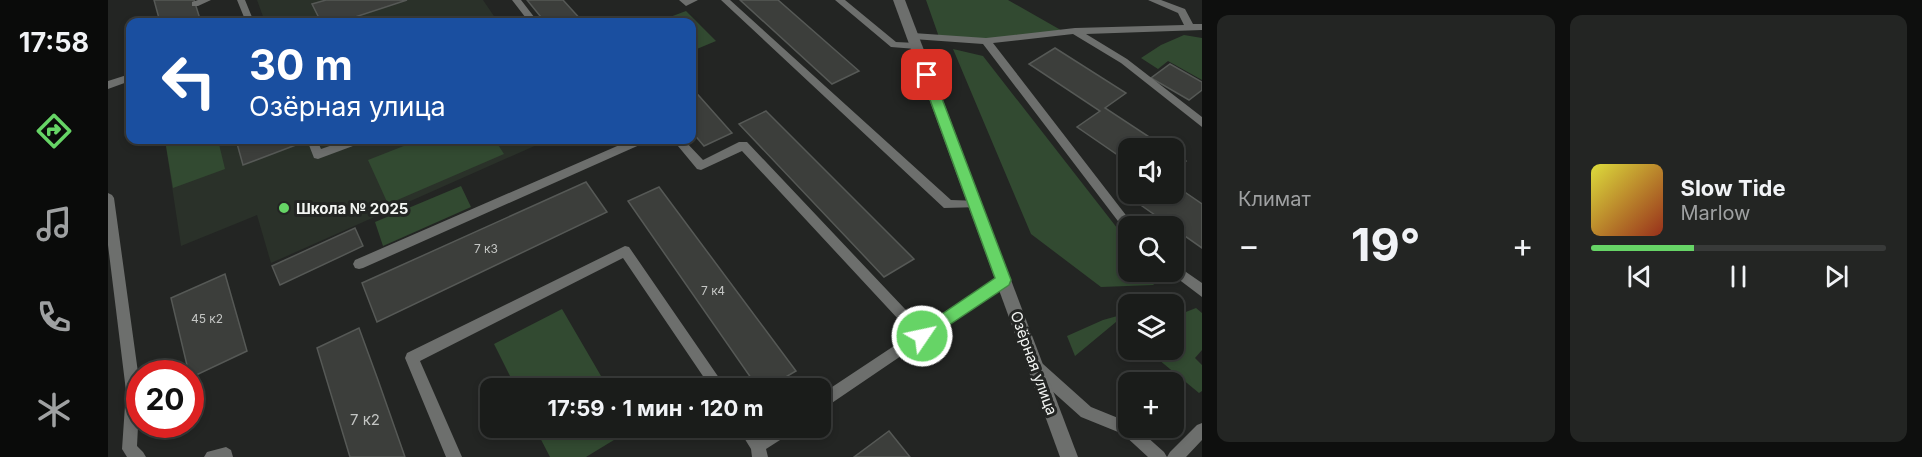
<!DOCTYPE html>
<html lang="ru">
<head>
<meta charset="utf-8">
<style>
	body { margin:0; font-family:Inter,sans-serif; background:#232523; color:#f1f3f6; height:100vh; display:flex; flex-direction:column; font-size:22px; white-space:nowrap }
	* { box-sizing:border-box; margin:0 }
	p { font-size:20px; color:#9fa1a2 }
	.icon { flex:none; width:33px; height:33px; fill:none; stroke:currentColor; stroke-width:2; stroke-linecap:round; stroke-linejoin:round }
	.map { position:relative; flex:1; overflow:hidden }
	.drawer { display:flex; flex-direction:column; gap:15px; padding:15px; background:#0e0f0e; width:720px }
	.drawer>* { flex:none }
	.hud { position:absolute; left:18px; top:18px; width:570px; height:126px; border-radius:12px; box-shadow:0 3px 9px #0003,0 0 0 2px #383a39; background:#1a4fa0; color:#fff; overflow:hidden }
	.tools { position:absolute; left:1010px; top:138px; display:grid; gap:12px }
	.tools a { display:grid; place-items:center; width:66px; height:66px; border-radius:12px; background:#1a1c1a; box-shadow:0 3px 9px #0003,0 0 0 2px #383a39; font-size:30px }
	.speed { position:absolute; left:18px; top:360px; display:flex; gap:12px; font-size:30px; font-weight:700; text-align:center }
	.speed>* { display:grid; place-content:center; width:78px; height:78px; border-radius:50%; background:#1a1c1a; box-shadow:0 3px 9px #0003,0 0 0 2px #383a39; line-height:1 }
	.speed .limit { border:9px solid #d22; background:#fff; color:#111 }
	.pin { position:absolute; display:grid; place-items:center; width:51px; height:51px; color:#fff; margin:-26px; border-radius:12px; box-shadow:0 3px 9px #0006 }
	.me { position:absolute; width:66px; margin:-33px; rotate:56deg; stroke-linejoin:round; filter:drop-shadow(0 0 4px #0008) }
	.turn { display:flex; align-items:center; gap:21px; height:126px; padding:0 24px; font-size:27px }
	.turn .icon { width:78px; height:78px; stroke-width:2.5 }
	.turn b { display:block; font-size:42px; line-height:51px }
	.big { font-size:45px; font-weight:700; line-height:1.1 }
	.drawer .tile { flex:1; display:flex; flex-direction:column; justify-content:center; gap:9px; min-width:0; padding:0 21px; border-radius:12px; background:#232523 }
	.song { display:flex; align-items:center; gap:18px }
	.cover { width:72px; height:72px; border-radius:9px; background:linear-gradient(135deg,hsl(60 70% 55%),hsl(10 70% 35%)) }
	.played { height:6px; border-radius:3px; background:linear-gradient(90deg,#66d466 35%,#383a39 35%) }
	.keys { display:flex; justify-content:space-around; direction:ltr }
	.heat { display:flex; justify-content:space-between; align-items:center; font-size:33px; direction:ltr }
	.drawer .tiles { flex:1; display:grid; gap:15px; grid-template-columns:repeat(2,1fr) }
	.trip { position:absolute; left:372px; top:378px; width:351px; height:60px; border-radius:12px; background:#1a1c1a; box-shadow:0 3px 9px #0003,0 0 0 2px #383a39; font-weight:700; line-height:60px; text-align:center }
	main { display:flex; flex:1; min-height:0 }
	.dock { display:flex; flex-direction:column; width:108px; justify-content:space-around; align-items:center; background:#0a0b0a; color:#9fa1a2 }
	.dock .icon { width:42px; height:42px }
	.dock .selected { color:#66d466 }
	.dock b { font-size:27px; color:#f1f3f6 }
	.map>svg:first-child { display:block }
</style>
</head>
<body>
<main>
<nav class="dock">
<b>17:58</b>
<svg class="icon selected" aria-label="directions" viewBox="0 0 24 24"><path d="M12 3l9 9-9 9-9-9zM9 14v-3h6M13 9l2 2-2 2"/></svg>
<svg class="icon" aria-label="music" viewBox="0 0 24 24"><path d="M9 18V5l10-2v13"/><circle cx="6" cy="18" r="3"/><circle cx="16" cy="16" r="3"/></svg>
<svg class="icon" aria-label="phone" viewBox="0 0 24 24"><path d="M5 4h4l2 5-3 2q2 4 5 5l2-3 5 2v4C11 20 4 13 5 4z"/></svg>
<svg class="icon" aria-label="climate" viewBox="0 0 24 24"><path d="M12 3v18M4 7l16 10M4 17L20 7"/></svg>
</nav>
<div class="map">
<svg width="1094" height="457" viewBox="0 0 1094 457">
	<rect width="100%" height="100%" fill="#232523"/>
	<!-- built -->
	<path fill="#2a3129" d="M149,0H375L390,22H157Z
		M57,140H440L163,263L149,215L73,246Z"/>
	<!-- green -->
	<path fill="#324a31" d="M818,0H900L958,33L878,41L831,37Z
		M578,11L608,41L584,51V22H556L554,20Z
		M1076,35L1094,38V80L1060,61L1050,69L1033,58L1053,45Z
		M845,49L875,56L1020,242V272H1043L1050,281L1045,285L993,287L923,234Z
		M57,140H110L117,169L65,188Z
		M311,140H387L396,154L280,204L260,160Z
		M353,186L363,207L275,246L267,222Z
		M1088,308L1094,313V350L1087,358L1094,365V391L1091,393L1039,350H1065V317Z
		M454,309L500,388H408L386,344Z
		M1013,315L1020,318V322L1014,317L967,356L959,336L995,320Z
		M427,428H523L524,429L478,457H442Z"/>
	<!-- building -->
	<path fill="#3c3e3b" stroke="#565956" stroke-width="1.5" d="M46,0H86L93,22H52Z
		M218,0H299L232,22H213L204,4Z
		M419,0H455L475,22H437Z
		M632,0H670L751,71L724,84Z
		M947,48L1018,93L997,108L1058,148H1020V162L969,127L992,111L921,64Z
		M1062,64L1094,82V90L1081,100L1043,78Z
		M584,88L624,133L596,146L584,132Z
		M658,111L806,259L776,277L631,124Z
		M128,140H201L135,165Z
		M1065,153L1078,161L1065,171Z
		M478,182L499,212L269,322L254,283Z
		M1065,184L1094,204V248L1027,201L1036,194H1065Z
		M551,187L688,371L659,388H650L520,201Z
		M247,228L255,246L172,285L164,266Z
		M117,274L139,351L82,378L63,298Z
		M251,328L270,380L297,457H242L209,348Z
		M781,431L802,457H746Z"/>
	<g fill="none" stroke-linecap="round" stroke-linejoin="round">
		<!-- service -->
		<path fill="#6d6f6d" fill-rule="evenodd" d="M90,0H103L90,6H84V2Z
			M129,0H137L146,22H138Z
			M404,0H413L430,22H421Z
			M571,0H590L578,6Z
			M613,0H622L843,200L872,201L874,204L872,207L836,208Z
			M727,0H737L788,42L808,43L813,46L808,49L783,47Z
			M1040,0H1053L1077,9L1085,24H1094V30L978,34L1019,59L1094,117V127L1013,63L965,34L885,43L1024,223L1026,226H1020V231L1016,229L875,44L805,39L800,36L805,33L878,38L967,28L1076,25L1070,13Z
			M22,74V81L0,89V81Z
			M199,140H209L213,149L239,140H254L253,143L210,159L206,158Z
			M523,140H537L536,143L255,268L251,269L247,268L245,264L247,260Z
			M565,140H576L595,160L631,142H639L814,327L891,276L895,274L899,276L901,280L899,284L712,411V395L804,334L634,151L593,170L589,169Z
			M0,193L4,195L6,198L32,387L29,446L35,452L38,457H19L14,449L18,391L0,245Z
			M517,246L521,247L618,388H603L515,258L312,361L354,457H338L297,358L299,353Z
			M1065,263L1094,283V297L1061,272H1065Z
			M930,362L935,364L983,407L1020,422V428H1029L1056,452L1059,457H1040L1015,434L973,417L925,374L923,369L925,364Z
			M1094,423V440L1078,457H1059L1062,452L1089,425Z
			M630,428H646L652,436L665,428H685L683,433L658,449L660,457H644L643,449Z
			M118,447L123,450L125,457H96L99,452Z"/>
		<!-- tertiary -->
		<path fill="#6d6f6d" fill-rule="evenodd" d="M785,0H797L970,457H952Z"/>
	</g>
	<!-- route -->
	<path fill="#66d466" stroke="#428a42" stroke-width="1.5" d="M819,71L825,75L903,280L901,285L814,343L809,341L806,336L809,331L887,278L813,75Z"/>
	<!-- markers -->
	<circle fill="#66d466" stroke="#232523" stroke-width="2" cx="176" cy="208" r="6"/>
	<g text-anchor="middle" dominant-baseline="central" stroke-width="6" stroke-linejoin="round" paint-order="stroke">
		<!-- number labels -->
		<g font-size="12" fill="#c4c6c4">
			<text x="378" y="248">7 к3</text>
			<text x="605" y="290">7 к4</text>
			<text x="99" y="318">45 к2</text>
		</g>
		<!-- poi labels -->
		<g font-size="15" font-weight="bold" fill="#f2f4f2" stroke="#232523" text-anchor="start">
			<text x="188" y="208">Школа № 2025</text>
		</g>
		<!-- street labels -->
		<g font-size="15" fill="#f2f4f2" stroke="#232523">
			<text transform="translate(926 363) rotate(70)">Озёрная улица</text>
		</g>
		<!-- near-number labels -->
		<g font-size="15" fill="#c4c6c4">
			<text x="257" y="419">7 к2</text>
		</g>
	</g>
</svg>
<div class="tools">
<a><svg class="icon" aria-label="sound" viewBox="0 0 24 24"><path d="M4 9h4l5-4v14l-5-4H4zM17 9q2 3 0 6"/></svg></a>
<a><svg class="icon" aria-label="search" viewBox="0 0 24 24"><circle cx="10" cy="10" r="6"/><path d="M15 15l6 6"/></svg></a>
<a><svg class="icon" aria-label="layers" viewBox="0 0 24 24"><path d="M12 4l9 5-9 5-9-5zM3 14l9 5 9-5"/></svg></a>
<a>+</a>
</div>
<div class="speed"><div class="limit">20</div></div>
<div class="pin" style="left:819px;top:75px;background:#d93025"><svg class="icon" aria-label="arrive" viewBox="0 0 24 24"><path d="M6 21V4h12l-3 4 3 4H6"/></svg></div>
<svg class="me" style="left:814px;top:336px" viewBox="-20 -20 40 40"><circle r="17" fill="#66d466" stroke="#fff" stroke-width="3"/><path d="M0-11L8 9 0 5-8 9z" fill="#fff"/></svg>
<div class="trip">17:59 · 1 мин · 120 m</div>
<div class="hud">
<div class="turn"><svg class="icon" aria-label="left" viewBox="0 0 24 24"><path d="M17 20v-9H6M10 6l-5 5 5 5"/></svg><div><b>30 m</b>Озёрная улица</div></div>
</div>
</div>
<section class="drawer">
<div class="tiles">
<div class="tile"><p>Климат</p>
<div class="heat"><a>−</a><b class="big">19°</b><a>+</a></div>
</div>
<div class="tile">
<div class="song"><i class="cover"></i><div><b>Slow Tide</b><p>Marlow</p></div></div>
<div class="played"></div>
<div class="keys"><svg class="icon" aria-label="previous" viewBox="0 0 24 24"><path d="M18 5L8 12l10 7zM5 5v14"/></svg><svg class="icon" aria-label="pause" viewBox="0 0 24 24"><path d="M8 5v14M16 5v14"/></svg><svg class="icon" aria-label="next" viewBox="0 0 24 24"><path d="M6 5l10 7-10 7zM19 5v14"/></svg></div>
</div>
</div>
</section>
</main>
</body>
</html>
